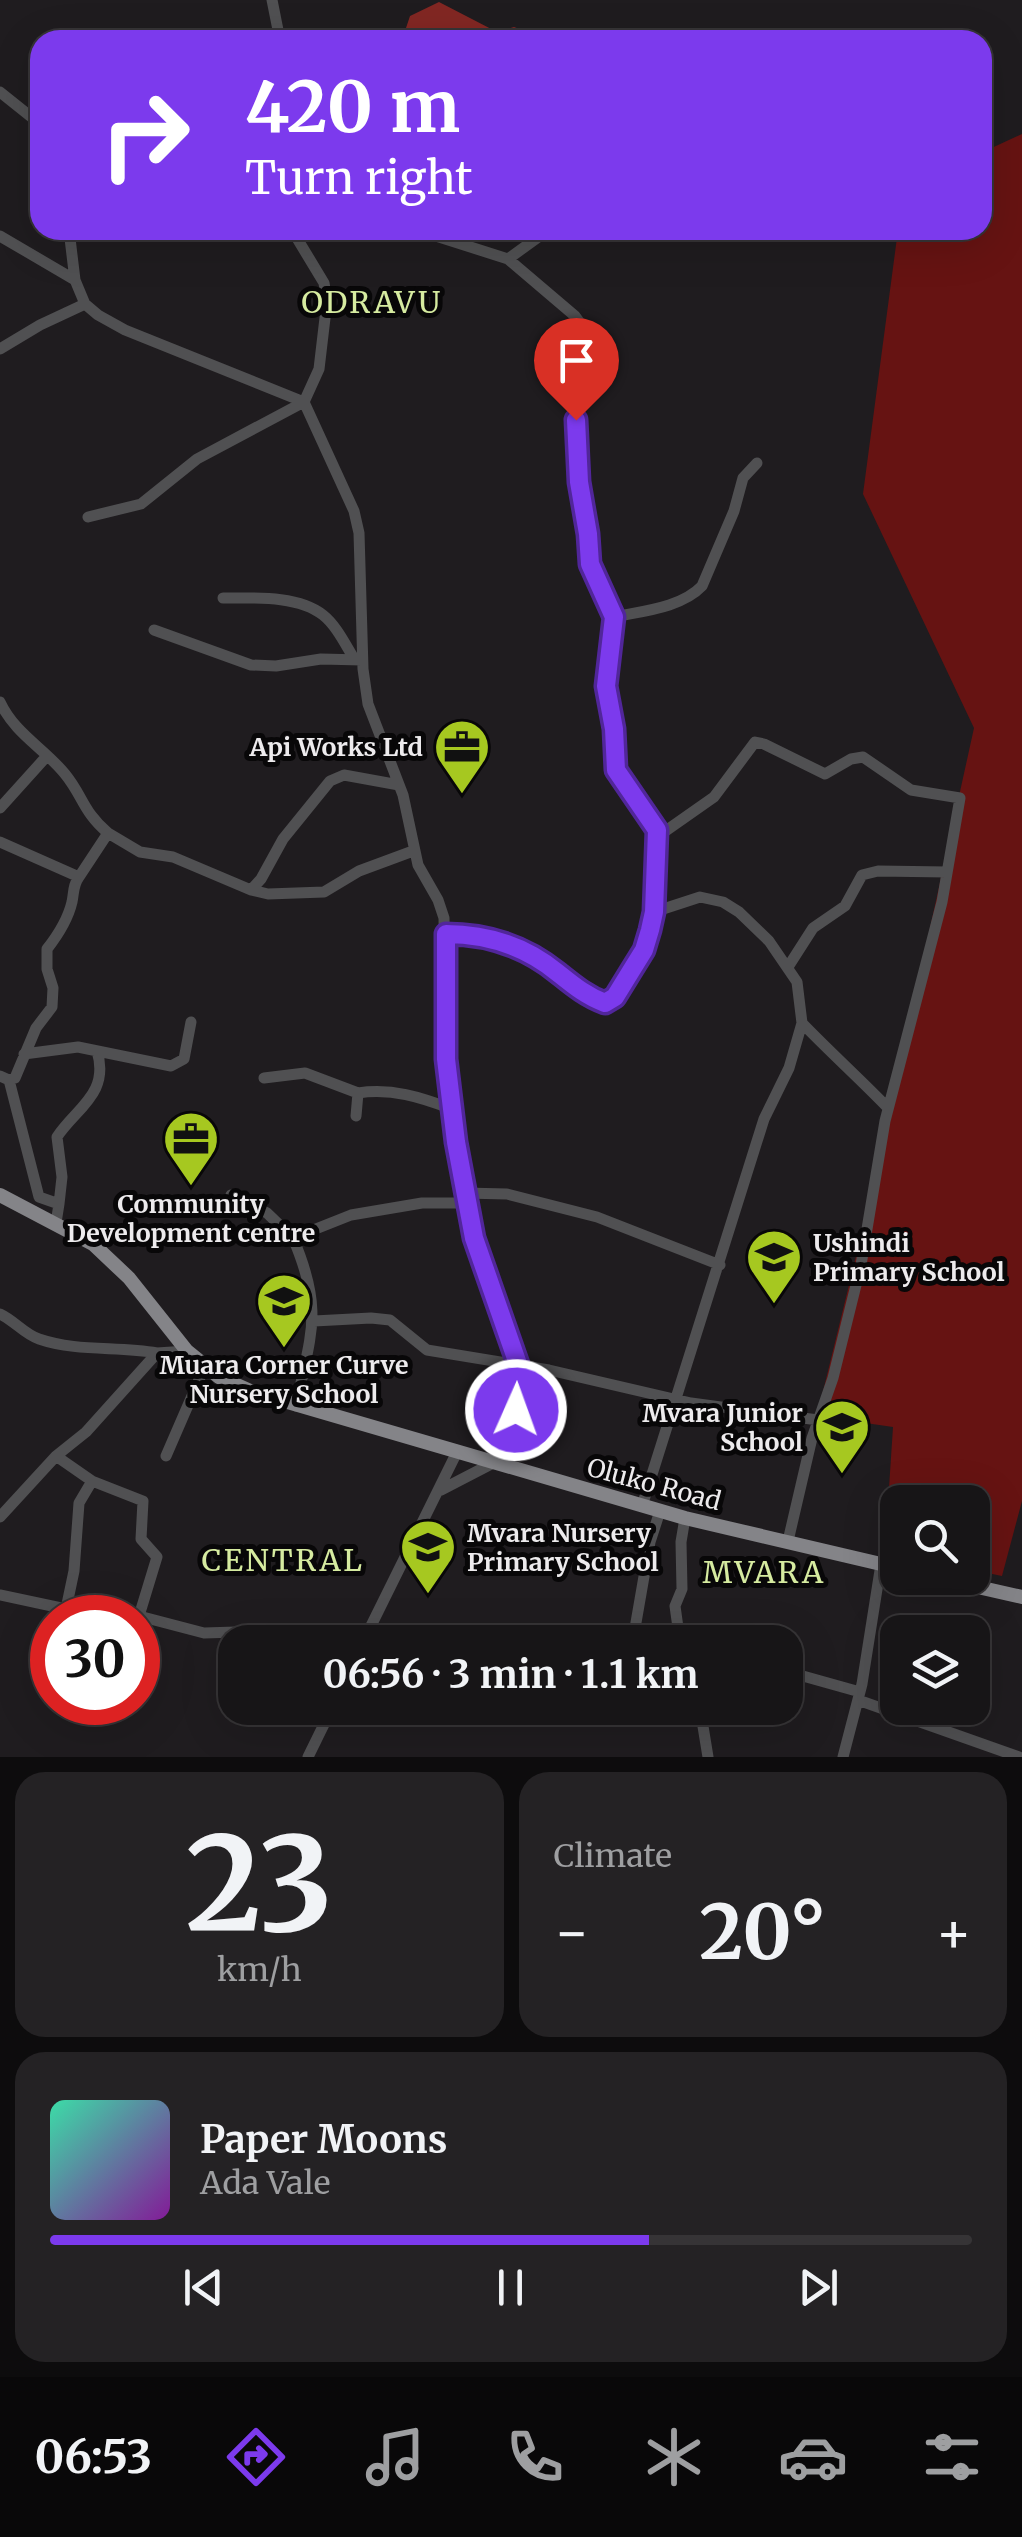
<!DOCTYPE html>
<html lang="en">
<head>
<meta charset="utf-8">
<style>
	body { margin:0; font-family:Merriweather,serif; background:#242224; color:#f1f3f6; height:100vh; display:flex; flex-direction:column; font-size:38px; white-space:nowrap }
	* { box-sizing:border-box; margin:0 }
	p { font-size:32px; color:#9e9fa1 }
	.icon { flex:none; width:55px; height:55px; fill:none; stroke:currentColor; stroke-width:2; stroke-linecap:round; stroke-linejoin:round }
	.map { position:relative; height:1757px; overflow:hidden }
	.sheet { display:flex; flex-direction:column; gap:15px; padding:15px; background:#0d0c0d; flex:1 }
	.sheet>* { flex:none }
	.banner { position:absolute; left:30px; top:30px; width:962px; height:210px; border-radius:30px; box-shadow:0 10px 40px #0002,0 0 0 2px #363436; background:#7c3aed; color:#fff; overflow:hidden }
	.tools { position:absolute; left:880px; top:1485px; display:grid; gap:20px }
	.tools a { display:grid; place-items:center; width:110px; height:110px; border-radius:20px; background:#171517; box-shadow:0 10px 40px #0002,0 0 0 2px #363436; font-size:50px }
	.speed { position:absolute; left:30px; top:1595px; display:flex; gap:20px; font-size:50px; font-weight:700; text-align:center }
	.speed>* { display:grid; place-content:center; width:130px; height:130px; border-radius:50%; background:#171517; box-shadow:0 10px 40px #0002,0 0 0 2px #363436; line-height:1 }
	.speed .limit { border:15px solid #d22; background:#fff; color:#111 }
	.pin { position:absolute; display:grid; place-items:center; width:85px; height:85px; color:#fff; margin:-102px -42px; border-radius:50% 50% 50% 0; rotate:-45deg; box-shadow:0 0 10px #0007 }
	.pin .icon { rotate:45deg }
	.me { position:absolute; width:110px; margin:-55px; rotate:2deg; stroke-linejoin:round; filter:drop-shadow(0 0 8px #0008) }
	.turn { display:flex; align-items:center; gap:35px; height:210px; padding:0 50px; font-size:45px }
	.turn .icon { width:130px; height:130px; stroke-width:2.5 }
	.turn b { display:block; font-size:70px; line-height:85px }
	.big { font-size:75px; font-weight:700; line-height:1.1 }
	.sheet .card { flex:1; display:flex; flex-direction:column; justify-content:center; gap:15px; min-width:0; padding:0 35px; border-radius:30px; background:#242224 }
	.sheet .dial { align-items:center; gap:0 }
	.dial b { font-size:130px; line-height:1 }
	.song { display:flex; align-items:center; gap:30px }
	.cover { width:120px; height:120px; border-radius:15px; background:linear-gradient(135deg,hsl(160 70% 55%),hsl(290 70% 35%)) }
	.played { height:10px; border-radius:5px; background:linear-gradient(90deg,#7c3aed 65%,#363436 65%) }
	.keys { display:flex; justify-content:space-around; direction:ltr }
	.heat { display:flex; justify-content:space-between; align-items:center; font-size:55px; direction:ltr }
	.sheet .tiles { flex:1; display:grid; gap:15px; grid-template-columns:1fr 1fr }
	.card:last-child { grid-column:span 2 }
	.trip { position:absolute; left:218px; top:1625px; width:585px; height:100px; border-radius:30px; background:#171517; box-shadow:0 10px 40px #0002,0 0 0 2px #363436; font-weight:700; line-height:100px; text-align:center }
	.tab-bar { display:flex; height:160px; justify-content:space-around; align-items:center; background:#090809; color:#9e9fa1 }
	.tab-bar .icon { width:70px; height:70px }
	.tab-bar .active { color:#7c3aed }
	.tab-bar b { font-size:45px; color:#f1f3f6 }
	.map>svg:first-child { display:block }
</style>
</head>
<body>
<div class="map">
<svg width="1022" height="1757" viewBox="0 0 1022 1757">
	<rect width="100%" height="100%" fill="#1f1c1f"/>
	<!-- green -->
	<path fill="#661312" d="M1022,134V1501L1002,1576L973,1570L972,1502H898L897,1552L885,1549L893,1427L817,1416L873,1187L974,728L863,494L898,230H982L983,152Z"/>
	<!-- forest -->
	<path fill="#822723" d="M439,2L497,32L514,27L548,40H402L410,16Z"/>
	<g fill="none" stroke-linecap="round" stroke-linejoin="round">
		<!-- minor -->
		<path stroke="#505052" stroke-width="11" d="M272,0L280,40
			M0,92L40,124
			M69,230L75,280L85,304L98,315L125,330L304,402L354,511L359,533L363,669L368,704L403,795L418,865L438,900L444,918L446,1059L464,1193L474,1238L518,1364L512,1443L507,1466
			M417,230L508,259L548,230
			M0,236L75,280
			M508,259L575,316L586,331V351L576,420L579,482L589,534L591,572L609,599L614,617L606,687L614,729L616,770L657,830L654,912
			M0,349L40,325L85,304
			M88,517L141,504L197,459L304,402L319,369L327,301L324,283L292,230
			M223,598C253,598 298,595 323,615C337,626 346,646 355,660
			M614,617C642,611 681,608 702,586L734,511L743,478L757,463
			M154,630L251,665L276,666L321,659L362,660
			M0,702C15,734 44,748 65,774C83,796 83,812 108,833
			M0,808L46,757
			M657,837L714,797L755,742L764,744L825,774L851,759L863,757L911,790L960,798L942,902L885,1121L861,1265L833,1378L812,1438L788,1541
			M0,842L79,877L108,833L140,852L173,857L251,890L261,879L283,839L330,781L344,775L399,785
			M251,890L268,894L324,892L359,871L413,851
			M446,933C488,934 525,945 558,973C573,985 586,996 605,1003C630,992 648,938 654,912L700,897L723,902L739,912L769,941L797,982L802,1023L789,1068L764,1119L642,1506
			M788,967L813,928L845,906L862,875L878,871L947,872
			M802,1023C831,1053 861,1080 888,1108
			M24,1054L78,1047L171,1066L184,1059L191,1022
			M0,1076L9,1080L15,1078L36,1028L52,1007L53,988L47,969V949C58,935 68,919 72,902C74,892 73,885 79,877
			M264,1078L305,1073L358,1093
			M9,1080L39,1197L59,1204L56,1223
			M356,1116L358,1093C392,1088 420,1097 452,1109
			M464,1193L507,1194L597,1217L720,1265
			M231,1195L267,1213L293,1238L351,1215L422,1203H465
			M59,1204L62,1177L57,1137C76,1108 110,1094 97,1051
			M293,1238C324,1311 311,1332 296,1406
			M0,1314C15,1321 24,1334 39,1339C77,1352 118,1346 157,1353
			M314,1321L371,1318L390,1320L427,1350L549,1370L691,1403L818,1420
			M166,1456L205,1366
			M441,1490L495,1462
			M0,1517L56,1456
			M0,1595L66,1609L139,1616L204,1633L236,1632L281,1642
			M66,1609L74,1571L79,1503L92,1481
			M139,1616L157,1557L141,1539L143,1501L92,1481L56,1456L86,1432L157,1353L187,1351
			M363,1642L457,1452
			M629,1642L634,1634L650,1542L660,1511
			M680,1642L675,1606L682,1589L681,1542L685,1518
			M785,1671L860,1692
			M858,1700L1019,1757
			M613,1708L620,1719
			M700,1708L708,1757
			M308,1757L332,1708
			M843,1757L862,1684L881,1564"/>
		<!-- major -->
		<path stroke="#848488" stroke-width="14" d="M0,1195L93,1244L129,1278L187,1351L219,1377L250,1391L685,1518L898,1568
			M938,1578L1022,1597"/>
	</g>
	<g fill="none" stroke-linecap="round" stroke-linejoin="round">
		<!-- route casing -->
		<g stroke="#51269a" stroke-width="25">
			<path id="route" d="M516,1410L518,1364L474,1238L456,1142L446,1059V934C488,934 525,946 558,973C573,985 586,996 605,1003L615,997L631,971L644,950L650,930L654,912L657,830L616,770L614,729L606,686L614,617L590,564L588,534L579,482L576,420"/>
		</g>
		<!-- route -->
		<use href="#route" stroke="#7c3aed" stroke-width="18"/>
	</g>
	<!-- icons -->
	<defs>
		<g id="office-pin" transform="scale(2.875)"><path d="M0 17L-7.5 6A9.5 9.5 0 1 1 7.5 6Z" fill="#a6c820" stroke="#080708"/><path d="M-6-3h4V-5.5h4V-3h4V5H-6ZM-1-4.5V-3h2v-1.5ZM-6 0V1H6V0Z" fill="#111"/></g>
		<g id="school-pin" transform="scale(2.875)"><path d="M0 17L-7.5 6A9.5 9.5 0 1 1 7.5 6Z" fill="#a6c820" stroke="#080708"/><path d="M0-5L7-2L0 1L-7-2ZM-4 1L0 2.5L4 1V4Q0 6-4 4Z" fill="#111"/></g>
	</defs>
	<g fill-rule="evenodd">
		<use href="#office-pin" x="462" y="747"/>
		<use href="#office-pin" x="191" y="1139"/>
		<use href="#school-pin" x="774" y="1257"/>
		<use href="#school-pin" x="284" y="1301"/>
		<use href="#school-pin" x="842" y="1427"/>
		<use href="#school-pin" x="428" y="1547"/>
	</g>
	<g text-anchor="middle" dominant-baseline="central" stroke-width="10" stroke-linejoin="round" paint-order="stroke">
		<!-- poi labels -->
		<g font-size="25" font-weight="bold" fill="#edebed" stroke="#080708" text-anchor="end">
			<text x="423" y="747">Api Works Ltd</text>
			<text x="191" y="1204" text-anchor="middle">Community<tspan x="191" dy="29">Development centre</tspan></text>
			<text x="813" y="1243" text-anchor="start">Ushindi<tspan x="813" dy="29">Primary School</tspan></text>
			<text x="284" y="1365" text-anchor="middle">Muara Corner Curve<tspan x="284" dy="29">Nursery School</tspan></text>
			<text x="803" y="1413">Mvara Junior<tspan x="803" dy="29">School</tspan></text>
			<text x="467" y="1533" text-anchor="start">Mvara Nursery<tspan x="467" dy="29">Primary School</tspan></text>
		</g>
		<!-- street labels -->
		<g font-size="25" fill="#edebed" stroke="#080708">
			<text transform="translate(654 1484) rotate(15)">Oluko Road</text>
		</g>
		<!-- quarter labels -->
		<g font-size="30" letter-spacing="2.5" fill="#d6eba0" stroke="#080708">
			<text x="372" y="302">ODRAVU</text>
			<text x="283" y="1560">CENTRAL</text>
			<text x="764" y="1572">MVARA</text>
		</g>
	</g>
</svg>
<div class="tools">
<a><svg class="icon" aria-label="search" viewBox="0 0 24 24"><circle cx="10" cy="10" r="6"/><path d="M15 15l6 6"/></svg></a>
<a><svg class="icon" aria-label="layers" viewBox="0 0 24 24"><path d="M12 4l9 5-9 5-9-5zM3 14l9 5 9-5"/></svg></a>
</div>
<div class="speed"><div class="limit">30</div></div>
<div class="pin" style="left:576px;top:420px;background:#d93025"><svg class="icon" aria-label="arrive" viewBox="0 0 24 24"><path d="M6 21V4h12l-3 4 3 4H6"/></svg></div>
<svg class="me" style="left:516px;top:1410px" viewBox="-20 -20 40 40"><circle r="17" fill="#7c3aed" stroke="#fff" stroke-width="3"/><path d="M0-11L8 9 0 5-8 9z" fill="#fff"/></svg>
<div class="trip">06:56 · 3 min · 1.1 km</div>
<div class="banner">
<div class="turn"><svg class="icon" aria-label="right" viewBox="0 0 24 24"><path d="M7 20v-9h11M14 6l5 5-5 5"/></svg><div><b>420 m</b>Turn right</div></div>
</div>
</div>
<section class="sheet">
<div class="tiles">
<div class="card dial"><b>23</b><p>km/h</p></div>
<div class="card"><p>Climate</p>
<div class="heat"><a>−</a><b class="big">20°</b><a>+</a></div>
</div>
<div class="card">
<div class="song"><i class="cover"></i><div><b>Paper Moons</b><p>Ada Vale</p></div></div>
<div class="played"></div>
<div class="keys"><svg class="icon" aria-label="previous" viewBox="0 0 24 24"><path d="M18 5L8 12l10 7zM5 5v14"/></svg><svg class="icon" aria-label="pause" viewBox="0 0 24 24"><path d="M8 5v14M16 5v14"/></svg><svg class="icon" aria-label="next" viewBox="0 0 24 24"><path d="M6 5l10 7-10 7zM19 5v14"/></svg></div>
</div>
</div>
</section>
<nav class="tab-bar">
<b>06:53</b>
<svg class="icon active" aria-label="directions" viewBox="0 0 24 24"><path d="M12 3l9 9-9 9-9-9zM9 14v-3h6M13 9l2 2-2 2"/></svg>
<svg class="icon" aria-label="music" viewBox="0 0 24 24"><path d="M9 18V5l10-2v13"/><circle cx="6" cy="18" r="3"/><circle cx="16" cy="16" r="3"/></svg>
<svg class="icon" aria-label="phone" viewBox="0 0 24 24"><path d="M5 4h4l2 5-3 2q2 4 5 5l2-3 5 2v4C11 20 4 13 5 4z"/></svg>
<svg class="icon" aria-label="climate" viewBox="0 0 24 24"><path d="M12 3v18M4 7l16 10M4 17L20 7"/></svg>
<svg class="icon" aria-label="car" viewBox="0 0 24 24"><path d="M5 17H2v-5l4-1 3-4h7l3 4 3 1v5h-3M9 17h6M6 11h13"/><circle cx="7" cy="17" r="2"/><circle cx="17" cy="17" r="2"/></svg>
<svg class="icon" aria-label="filters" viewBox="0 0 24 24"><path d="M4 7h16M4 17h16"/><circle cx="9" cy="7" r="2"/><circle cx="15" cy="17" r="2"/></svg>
</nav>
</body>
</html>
